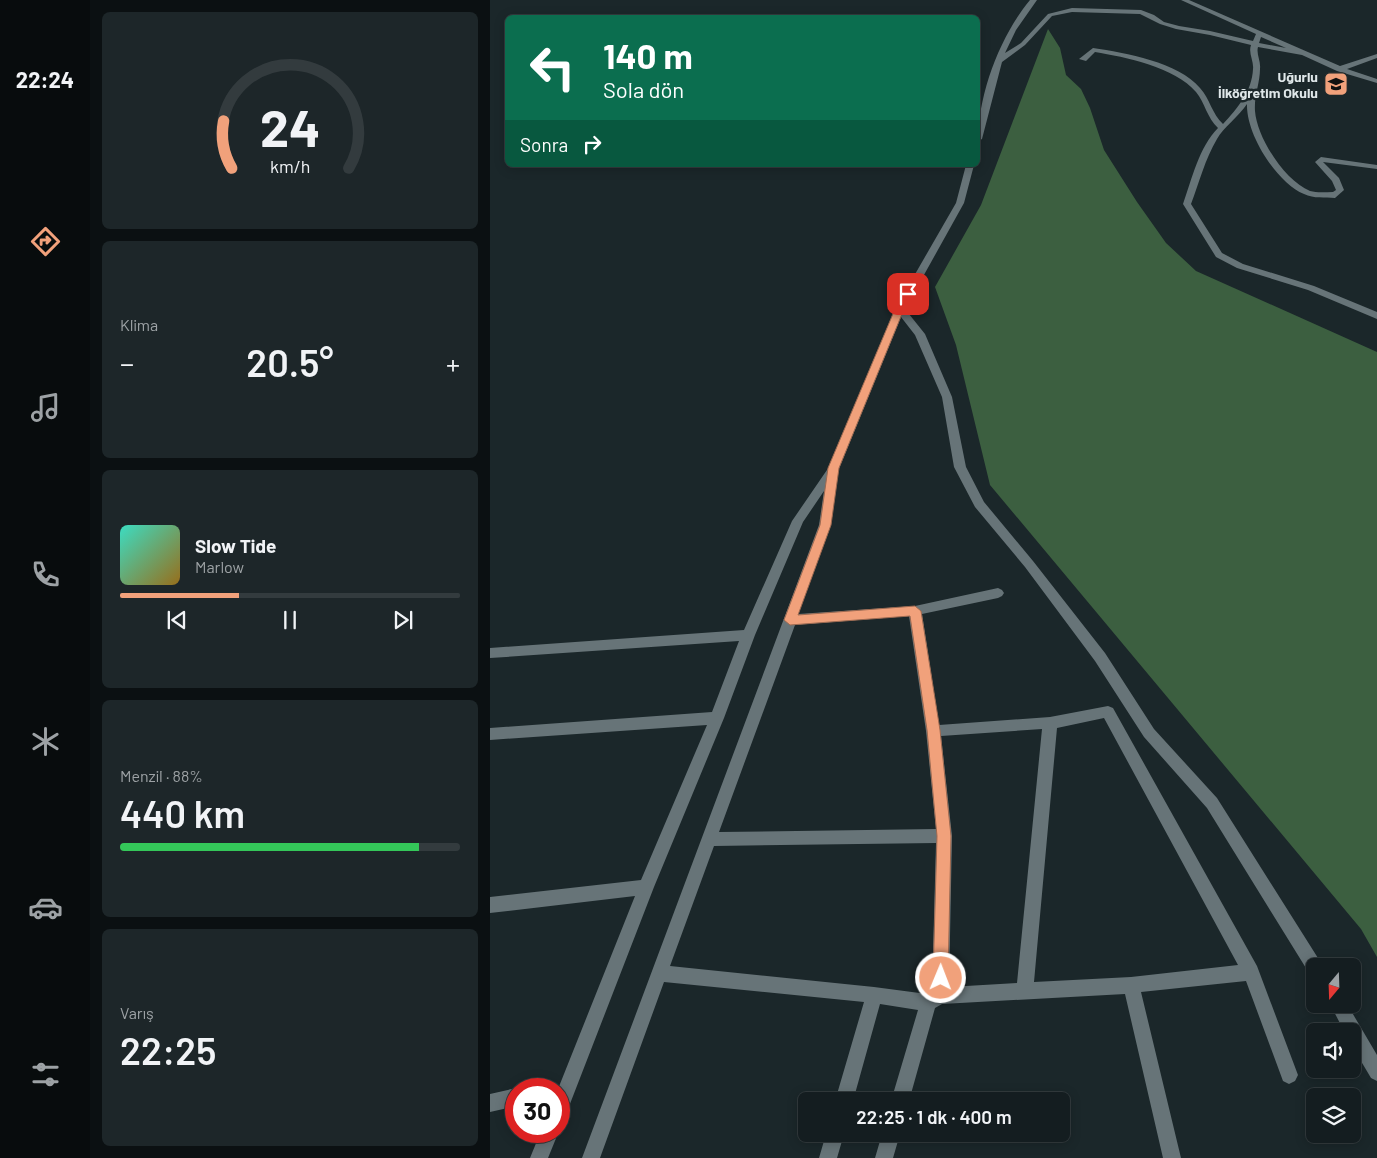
<!DOCTYPE html>
<html lang="tr">
<head>
<meta charset="utf-8">
<style>
	body { margin:0; font-family:Barlow,sans-serif; background:#1d2629; color:#f1f3f6; height:100vh; display:flex; flex-direction:column; font-size:19px; white-space:nowrap }
	* { box-sizing:border-box; margin:0 }
	p { font-size:16px; color:#9da2a5 }
	.icon { flex:none; width:28px; height:28px; fill:none; stroke:currentColor; stroke-width:2; stroke-linecap:round; stroke-linejoin:round }
	.map { position:relative; flex:1; overflow:hidden }
	.panel { display:flex; flex-direction:column; gap:12px; padding:12px; background:#0b1012; width:400px }
	.panel>* { flex:none }
	.guide { position:absolute; left:15px; top:15px; width:475px; height:152px; border-radius:8px; box-shadow:0 2px 12px #0003,0 0 0 1px #333b3e; background:#0b6e4f; color:#fff; overflow:hidden }
	.needle { width:32px; rotate:199deg }
	.tools { position:absolute; left:816px; top:958px; display:grid; gap:10px }
	.tools a { display:grid; place-items:center; width:55px; height:55px; border-radius:8px; background:#141d20; box-shadow:0 2px 12px #0003,0 0 0 1px #333b3e; font-size:25px }
	.speed { position:absolute; left:15px; top:1078px; display:flex; gap:10px; font-size:25px; font-weight:700; text-align:center }
	.speed>* { display:grid; place-content:center; width:65px; height:65px; border-radius:50%; background:#141d20; box-shadow:0 2px 12px #0003,0 0 0 1px #333b3e; line-height:1 }
	.speed .limit { border:8px solid #d22; background:#fff; color:#111 }
	.pin { position:absolute; display:grid; place-items:center; width:42px; height:42px; color:#fff; margin:-21px; border-radius:10px; box-shadow:0 2px 8px #0006 }
	.me { position:absolute; width:55px; margin:-28px; rotate:1deg; stroke-linejoin:round; filter:drop-shadow(0 0 4px #0008) }
	.turn { display:flex; align-items:center; gap:18px; height:105px; padding:0 15px; font-size:22px }
	.turn .icon { width:65px; height:65px; stroke-width:2.5 }
	.turn b { display:block; font-size:35px; line-height:42px }
	.then { display:flex; align-items:center; height:48px; padding:0 15px; background:#0003; gap:10px; font-size:19px }
	.big { font-size:38px; font-weight:600; line-height:1.1 }
	.panel .tile { flex:1; display:flex; flex-direction:column; justify-content:center; gap:8px; min-width:0; padding:0 18px; border-radius:8px; background:#1d2629 }
	.panel .dial { align-items:center; gap:0 }
	.dial svg { height:130px; overflow:visible; fill:none; stroke:#333b3e; stroke-width:7; stroke-linecap:round; text-anchor:middle }
	.dial text { fill:#f1f3f6; stroke:none }
	.song { display:flex; align-items:center; gap:15px }
	.cover { width:60px; height:60px; border-radius:8px; background:linear-gradient(135deg,hsl(170 70% 55%),hsl(40 70% 35%)) }
	.played { height:5px; border-radius:2px; background:linear-gradient(90deg,#f1a17b 35%,#333b3e 35%) }
	.keys { display:flex; justify-content:space-around; direction:ltr }
	.heat { display:flex; justify-content:space-between; align-items:center; font-size:28px; direction:ltr }
	.charge { height:8px; border-radius:4px; background:linear-gradient(90deg,#34c759 88%,#333b3e 0) }
	.trip { position:absolute; left:308px; top:1092px; width:272px; height:50px; border-radius:8px; background:#141d20; box-shadow:0 2px 12px #0003,0 0 0 1px #333b3e; font-weight:600; line-height:50px; text-align:center }
	main { display:flex; flex:1; min-height:0 }
	.menu { display:flex; flex-direction:column; width:90px; justify-content:space-around; align-items:center; background:#080c0d; color:#9da2a5 }
	.menu .icon { width:35px; height:35px }
	.menu .selected { color:#f1a17b }
	.menu b { font-size:22px; color:#f1f3f6 }
	.map>svg:first-child { display:block }
</style>
</head>
<body>
<main>
<nav class="menu">
<b>22:24</b>
<svg class="icon selected" aria-label="directions" viewBox="0 0 24 24"><path d="M12 3l9 9-9 9-9-9zM9 14v-3h6M13 9l2 2-2 2"/></svg>
<svg class="icon" aria-label="music" viewBox="0 0 24 24"><path d="M9 18V5l10-2v13"/><circle cx="6" cy="18" r="3"/><circle cx="16" cy="16" r="3"/></svg>
<svg class="icon" aria-label="phone" viewBox="0 0 24 24"><path d="M5 4h4l2 5-3 2q2 4 5 5l2-3 5 2v4C11 20 4 13 5 4z"/></svg>
<svg class="icon" aria-label="climate" viewBox="0 0 24 24"><path d="M12 3v18M4 7l16 10M4 17L20 7"/></svg>
<svg class="icon" aria-label="car" viewBox="0 0 24 24"><path d="M5 17H2v-5l4-1 3-4h7l3 4 3 1v5h-3M9 17h6M6 11h13"/><circle cx="7" cy="17" r="2"/><circle cx="17" cy="17" r="2"/></svg>
<svg class="icon" aria-label="filters" viewBox="0 0 24 24"><path d="M4 7h16M4 17h16"/><circle cx="9" cy="7" r="2"/><circle cx="15" cy="17" r="2"/></svg>
</nav>
<section class="panel">
<div class="tile dial"><svg viewBox="0 0 100 80">
<path d="M14 69A42 42 0 1 1 86 69"/>
<path d="M14 69A42 42 0 0 1 9 40" stroke="#f1a17b"/>
<text x="50" y="56" font-size="32" font-weight="700">24</text>
<text x="50" y="72" font-size="11">km/h</text>
</svg></div>
<div class="tile"><p>Klima</p>
<div class="heat"><a>−</a><b class="big">20.5°</b><a>+</a></div>
</div>
<div class="tile">
<div class="song"><i class="cover"></i><div><b>Slow Tide</b><p>Marlow</p></div></div>
<div class="played"></div>
<div class="keys"><svg class="icon" aria-label="previous" viewBox="0 0 24 24"><path d="M18 5L8 12l10 7zM5 5v14"/></svg><svg class="icon" aria-label="pause" viewBox="0 0 24 24"><path d="M8 5v14M16 5v14"/></svg><svg class="icon" aria-label="next" viewBox="0 0 24 24"><path d="M6 5l10 7-10 7zM19 5v14"/></svg></div>
</div>
<div class="tile"><p>Menzil · 88%</p><b class="big">440 km</b><div class="charge"></div></div>
<div class="tile"><p>Varış</p><b class="big">22:25</b></div>
</section>
<div class="map">
<svg width="887" height="1158" viewBox="0 0 887 1158">
	<rect width="100%" height="100%" fill="#1b272a"/>
	<!-- forest -->
	<path fill="#3c5f40" d="M558,29L570,48L576,75L591,89L600,108L614,150L647,202L676,243L706,271L887,352V957L871,929L500,485L466,345L445,287L491,205Z"/>
	<g fill="none" stroke-linecap="round" stroke-linejoin="round">
		<!-- minor -->
		<path fill="#677478" fill-rule="evenodd" d="M540,0H547L526,30L515,53L531,43L558,14L582,8L651,10L664,15L674,22L689,26L720,31L763,41L766,34L691,0H699L850,66L887,54V58L857,69L887,79V83L847,71L812,55L768,47C766,54 771,61 770,69C770,83 764,96 765,111C767,138 795,181 820,191C827,193 836,192 843,192L846,190L842,181L825,162L831,157L887,165V169L833,162L849,178L854,190L845,198C835,197 824,199 814,194C786,182 756,134 757,104C749,116 733,128 727,139C715,159 709,183 701,204L732,253L753,264L824,286L887,312V319L818,290L747,268L726,257L693,204C702,179 709,147 728,128C717,118 715,103 706,92C685,67 635,57 605,52L596,61L589,59L603,48C636,53 688,62 710,88C720,99 722,114 733,124C748,108 762,91 763,69C764,61 758,53 761,45L720,35L686,29L670,24L650,14L582,12L562,16L535,45L512,62L492,139L488,141C488,94 510,36 540,0ZM771,37L796,48L769,43Z
			M476,165H484L474,203L415,309L435,334L462,397L476,467L494,502L543,561L615,653L664,729L727,798L833,966H825V975L819,973L717,808L654,737L605,661L535,567L485,507L464,467L452,397L425,335L411,317L348,471L341,525L308,614L425,606L508,588L512,590L514,593L512,596L508,598L432,614L449,725L560,717L618,706L623,708L767,966L808,1075L805,1081L799,1084L793,1081L756,981L651,992L691,1158H673L635,994L452,1004L445,1008L419,1101H401L428,1010L390,1004L363,1101H345L374,1002L174,982L110,1158H92L329,525L334,491L313,522L265,635L234,718L164,887L78,1109L75,1115L69,1118L68,1089L145,896L0,913V897L151,880L217,725L0,740V728L222,712L249,641L0,658V648L254,630L302,521L339,467L405,309L466,203ZM419,616L436,731L446,829L229,832L305,625ZM614,718L748,965L641,977L544,982L567,728ZM552,729L527,983L459,987L462,836L451,736ZM446,843L442,991L437,994L384,987L180,966L224,846Z
			M840,1004H857L887,1055V1081L881,1078L862,1046V1031H854Z
			M26,1088L28,1089L26,1106L0,1112V1094Z
			M69,1130V1131L58,1158H40L51,1131Z
			M336,1134H354L347,1158H329Z
			M392,1134H410L403,1158H385Z"/>
	</g>
	<!-- route -->
	<path fill="#f1a17b" stroke="#9d6950" d="M418,291L423,294L414,309L349,468L341,525L308,615L425,606L431,611L450,730L461,836L458,978L456,984L451,986L445,984L443,978L447,836L437,730L420,616L300,625L294,620L330,525L338,468L405,309L415,292Z"/>
	<!-- icons -->
	<defs>
		<g id="school-square" transform="scale(1.25)"><rect x="-9" y="-9" width="18" height="18" rx="4" fill="#f1a17b" stroke="#1b272a"/><path d="M0-5L7-2L0 1L-7-2ZM-4 1L0 2.5L4 1V4Q0 6-4 4Z" fill="#111"/></g>
	</defs>
	<g fill-rule="evenodd">
		<use href="#school-square" x="846" y="84"/>
	</g>
	<g text-anchor="middle" dominant-baseline="central" stroke-width="5" stroke-linejoin="round" paint-order="stroke">
		<!-- far-poi labels -->
		<g font-size="14" font-weight="bold" fill="#dfe7e9" stroke="#1b272a" text-anchor="end">
			<text x="828" y="76">Uğurlu<tspan x="828" dy="16">İlköğretim Okulu</tspan></text>
		</g>
	</g>
</svg>
<div class="tools">
<a><svg class="needle" viewBox="-14 -14 28 28"><path d="M0-13l5 13h-10z" fill="#e53935"/><path d="M0 13l5-13h-10z" fill="#9da2a5"/></svg></a>
<a><svg class="icon" aria-label="sound" viewBox="0 0 24 24"><path d="M4 9h4l5-4v14l-5-4H4zM17 9q2 3 0 6"/></svg></a>
<a><svg class="icon" aria-label="layers" viewBox="0 0 24 24"><path d="M12 4l9 5-9 5-9-5zM3 14l9 5 9-5"/></svg></a>
</div>
<div class="speed"><div class="limit">30</div></div>
<div class="pin" style="left:418px;top:294px;background:#d93025"><svg class="icon" aria-label="arrive" viewBox="0 0 24 24"><path d="M6 21V4h12l-3 4 3 4H6"/></svg></div>
<svg class="me" style="left:451px;top:978px" viewBox="-20 -20 40 40"><circle r="17" fill="#f1a17b" stroke="#fff" stroke-width="3"/><path d="M0-11L8 9 0 5-8 9z" fill="#fff"/></svg>
<div class="trip">22:25 · 1 dk · 400 m</div>
<div class="guide">
<div class="turn"><svg class="icon" aria-label="left" viewBox="0 0 24 24"><path d="M17 20v-9H6M10 6l-5 5 5 5"/></svg><div><b>140 m</b>Sola dön</div></div>
<div class="then">Sonra<svg class="icon" aria-label="right" viewBox="0 0 24 24"><path d="M7 20v-9h11M14 6l5 5-5 5"/></svg></div>
</div>
</div>
</main>
</body>
</html>
